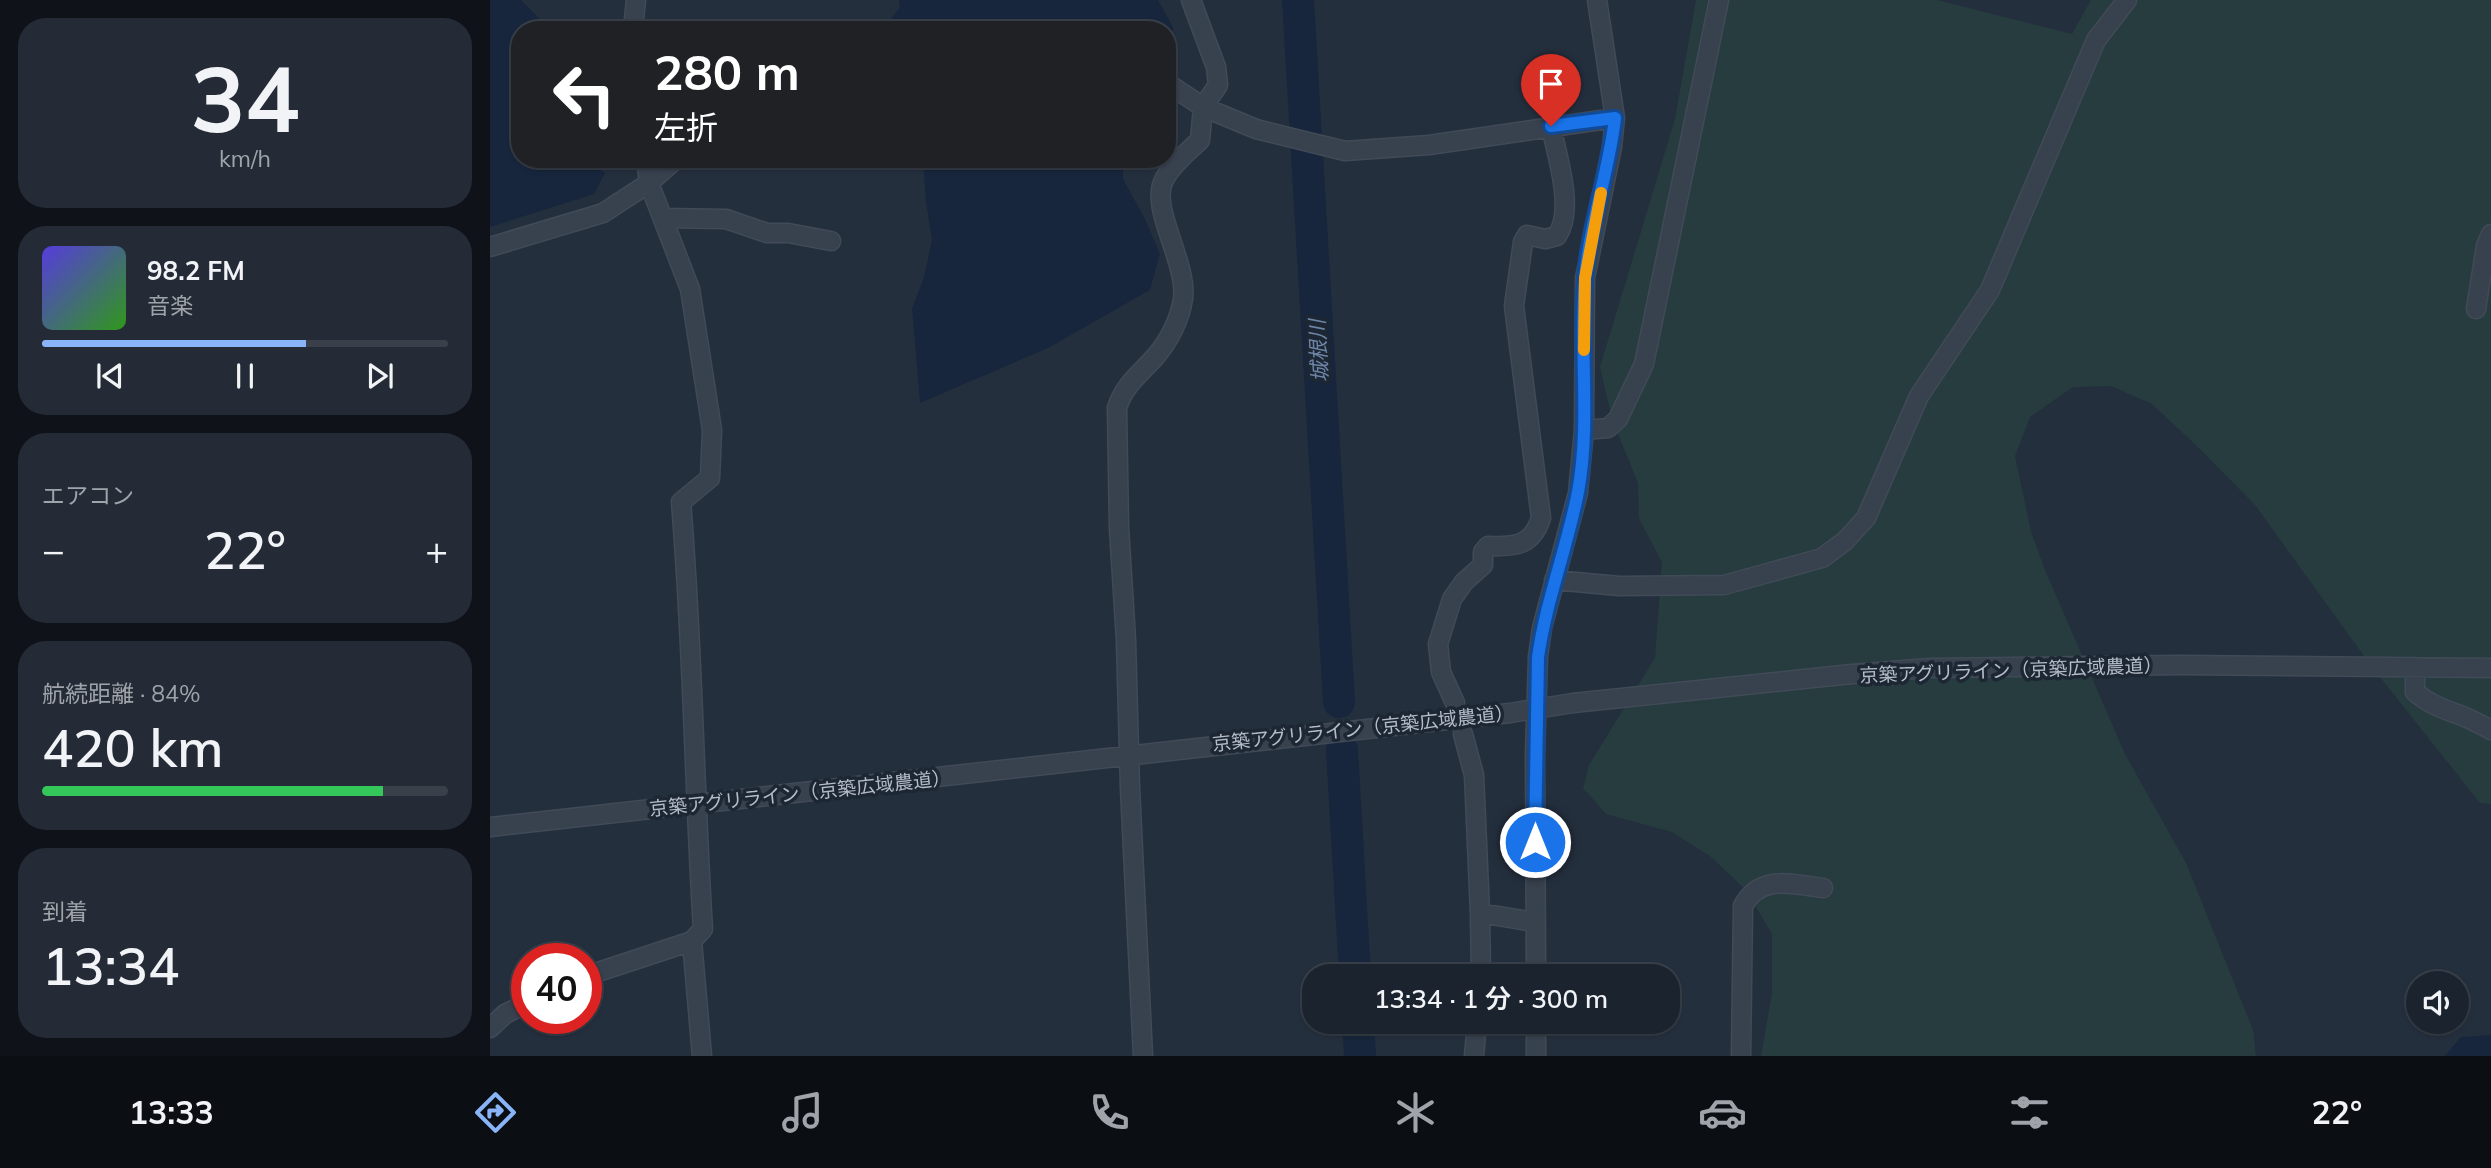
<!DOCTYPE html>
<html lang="ja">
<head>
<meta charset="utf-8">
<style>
	body { margin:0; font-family:Mulish,"Noto Sans JP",sans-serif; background:#242b36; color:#f1f3f6; height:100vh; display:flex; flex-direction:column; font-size:26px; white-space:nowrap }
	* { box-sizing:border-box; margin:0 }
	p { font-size:23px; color:#a0a4aa }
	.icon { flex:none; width:38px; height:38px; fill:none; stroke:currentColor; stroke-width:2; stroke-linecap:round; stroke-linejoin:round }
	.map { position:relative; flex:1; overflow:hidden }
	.sheet { display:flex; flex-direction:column; gap:18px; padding:18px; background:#0f1319; width:490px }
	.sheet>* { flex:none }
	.hud { position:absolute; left:21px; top:21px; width:665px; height:147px; border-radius:28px; box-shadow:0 2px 5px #0004,0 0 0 2px #39404a; background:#202124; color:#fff; overflow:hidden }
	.controls { position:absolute; left:1916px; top:971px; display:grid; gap:14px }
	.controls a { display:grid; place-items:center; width:63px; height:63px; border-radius:50%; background:#1b232e; box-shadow:0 2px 5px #0004,0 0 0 2px #39404a; font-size:35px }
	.speed { position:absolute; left:21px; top:943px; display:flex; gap:14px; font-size:35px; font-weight:700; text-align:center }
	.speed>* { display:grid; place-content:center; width:91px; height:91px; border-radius:50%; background:#1b232e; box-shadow:0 2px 5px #0004,0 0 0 2px #39404a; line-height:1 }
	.speed .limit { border:10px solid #d22; background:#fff; color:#111 }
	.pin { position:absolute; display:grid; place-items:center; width:60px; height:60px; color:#fff; margin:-72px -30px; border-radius:50% 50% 50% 0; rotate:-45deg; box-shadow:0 0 7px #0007 }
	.pin .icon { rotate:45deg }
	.me { position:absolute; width:77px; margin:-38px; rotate:0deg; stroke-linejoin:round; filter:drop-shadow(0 0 5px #0008) }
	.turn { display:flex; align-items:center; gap:24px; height:147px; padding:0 28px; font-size:32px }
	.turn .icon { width:91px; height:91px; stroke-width:2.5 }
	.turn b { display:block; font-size:49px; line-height:60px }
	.big { font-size:52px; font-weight:600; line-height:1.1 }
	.sheet .widget { flex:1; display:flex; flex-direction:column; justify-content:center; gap:10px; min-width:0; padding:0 24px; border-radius:28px; background:#242b36 }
	.sheet .dial { align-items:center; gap:0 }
	.dial b { font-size:91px; line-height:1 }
	.song { display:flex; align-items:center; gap:21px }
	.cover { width:84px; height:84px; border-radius:10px; background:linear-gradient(135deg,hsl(250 70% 55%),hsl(110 70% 35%)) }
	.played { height:7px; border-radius:4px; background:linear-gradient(90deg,#8ab4f8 65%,#39404a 65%) }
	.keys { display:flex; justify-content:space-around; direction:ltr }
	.heat { display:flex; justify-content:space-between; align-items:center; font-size:38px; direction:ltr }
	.charge { height:10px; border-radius:5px; background:linear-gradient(90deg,#34c759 84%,#39404a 0) }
	.trip { position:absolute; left:812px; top:964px; width:378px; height:70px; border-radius:28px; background:#1b232e; box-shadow:0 2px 5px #0004,0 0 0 2px #39404a; font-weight:600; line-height:70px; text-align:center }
	.menu { display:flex; height:112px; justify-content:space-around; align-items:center; background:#0b0e12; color:#a0a4aa }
	.menu .icon { width:49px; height:49px }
	.menu .active { color:#8ab4f8 }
	.menu b { font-size:32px; color:#f1f3f6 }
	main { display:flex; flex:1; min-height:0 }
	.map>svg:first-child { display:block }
</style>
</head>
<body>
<main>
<section class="sheet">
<div class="widget dial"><b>34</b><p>km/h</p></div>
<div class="widget">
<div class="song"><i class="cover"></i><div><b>98.2 FM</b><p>音楽</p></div></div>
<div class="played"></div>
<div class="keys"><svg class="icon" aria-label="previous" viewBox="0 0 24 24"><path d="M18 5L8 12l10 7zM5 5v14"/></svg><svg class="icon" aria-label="pause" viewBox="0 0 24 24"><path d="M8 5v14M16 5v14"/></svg><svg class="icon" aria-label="next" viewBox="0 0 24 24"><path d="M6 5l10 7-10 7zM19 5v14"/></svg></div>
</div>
<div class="widget"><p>エアコン</p>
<div class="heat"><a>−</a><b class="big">22°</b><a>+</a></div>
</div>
<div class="widget"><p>航続距離 · 84%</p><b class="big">420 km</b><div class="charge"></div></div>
<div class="widget"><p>到着</p><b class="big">13:34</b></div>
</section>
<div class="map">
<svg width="2001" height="1056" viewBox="0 0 2001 1056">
	<rect width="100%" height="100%" fill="#242f3e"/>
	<!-- green -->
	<path fill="#263c3f" d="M1206,0H1447L1582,34L1601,0H2001V804L1990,803L1882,667L1765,505L1709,448L1662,404L1621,386L1583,387L1540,417L1525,456L1541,532L1555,570L1635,754L1696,863L1763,1030L1766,1056H1271L1282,993V934L1256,890L1220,856L1182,832L1116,814L1093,788L1099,765L1165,658L1172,563L1149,518L1148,483L1122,419L1110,367L1185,119Z"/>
	<!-- water -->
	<path fill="#17263c" d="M0,0H31L61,30H30V159H95L115,173L104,194L0,227Z
		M409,0H668L684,29L677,33V30H393L410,7Z
		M433,159H633V179L655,219L670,254L660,290L558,348L430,403L422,309L434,277L442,240L436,202Z
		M2001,1035V1056H1955L1971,1037Z"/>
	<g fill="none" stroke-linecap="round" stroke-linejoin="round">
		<!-- river -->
		<path stroke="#17263c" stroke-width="32" d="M808,0L849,702
			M852,750L865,976
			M868,1022L870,1056"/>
		<!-- minor casing -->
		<g stroke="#414a57" stroke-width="21">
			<path id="minor" d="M143,30L146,0
				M677,83L713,107L766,129L855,151L939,145L1125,118
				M173,218L236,219L277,233H298L341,241
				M0,247L113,213L159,183L186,159
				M1986,309L1996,246L2001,234
				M1094,430L1118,428L1128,419L1154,364L1229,0
				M1064,580L1129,586L1234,585L1332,558L1355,541L1376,518L1429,396L1500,290L1606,40L1637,0
				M1925,667V692C1939,704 1953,709 1970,715C1981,719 1991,725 2001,730
				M965,703L951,672L948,644L962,599L974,582L993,565V552L998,546C1025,547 1042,546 1051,518L1024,306L1033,242L1037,235L1055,239L1067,236C1085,209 1067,157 1061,126
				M973,734L984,775L990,913L1045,922
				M0,827L1020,713L1083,703L1362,674L1440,668L1690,665L2001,668
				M990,913L991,976
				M202,941L212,1056
				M96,976L202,941L213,929C204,787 203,644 191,502L220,478L222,430L200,289L159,183L156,159
				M1046,976L1045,755L1048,657L1052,628L1088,493L1094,430L1095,278L1122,147L1125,118L1107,0
				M1046,1022V1056
				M0,1028L15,1014L37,1003
				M653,1056L640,788L636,640L629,528L627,408C634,385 650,374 665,357C679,341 690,319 693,299C698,263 659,207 674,180C682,164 698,152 710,140L713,107L728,85L726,67L701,0
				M984,1056L987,1022
				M1251,1056L1253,906C1270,874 1302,884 1333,888"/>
		</g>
		<!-- minor -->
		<use href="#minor" stroke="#38414e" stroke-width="18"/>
	</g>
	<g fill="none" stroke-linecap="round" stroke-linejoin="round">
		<!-- route casing -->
		<g stroke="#114b97" stroke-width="18">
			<path id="route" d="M1045,842L1048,657C1056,601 1077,548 1088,492C1101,422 1089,350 1095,279C1099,225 1119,172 1125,118L1061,126"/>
		</g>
		<!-- route -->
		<use href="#route" stroke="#1a73e8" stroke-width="12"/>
		<!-- slow -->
		<path stroke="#f59e0b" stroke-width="12" d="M1094,350L1095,278L1111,193"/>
	</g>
	<g text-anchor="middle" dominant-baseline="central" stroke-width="7" stroke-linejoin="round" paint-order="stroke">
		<!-- street labels -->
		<g font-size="19" fill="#b4bcc9" stroke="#1d2633">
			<text transform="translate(1521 670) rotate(-2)">京築アグリライン（京築広域農道）</text>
			<text transform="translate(873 728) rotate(-6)">京築アグリライン（京築広域農道）</text>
			<text transform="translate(310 793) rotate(-6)">京築アグリライン（京築広域農道）</text>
		</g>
		<!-- water labels -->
		<g font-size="21" font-style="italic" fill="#6d86a8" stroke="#1d2633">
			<text transform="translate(828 351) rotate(-93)">城根川</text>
		</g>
	</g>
</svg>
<div class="controls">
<a><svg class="icon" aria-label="sound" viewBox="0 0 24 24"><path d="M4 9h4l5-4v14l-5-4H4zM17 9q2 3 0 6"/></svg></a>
</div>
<div class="speed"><div class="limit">40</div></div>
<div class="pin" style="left:1061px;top:126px;background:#d93025"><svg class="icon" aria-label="arrive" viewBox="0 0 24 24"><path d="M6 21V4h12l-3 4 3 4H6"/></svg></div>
<svg class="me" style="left:1045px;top:842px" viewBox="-20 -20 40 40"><circle r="17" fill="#1a73e8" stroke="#fff" stroke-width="3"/><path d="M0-11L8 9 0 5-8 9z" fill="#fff"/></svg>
<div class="trip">13:34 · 1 分 · 300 m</div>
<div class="hud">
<div class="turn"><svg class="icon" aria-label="left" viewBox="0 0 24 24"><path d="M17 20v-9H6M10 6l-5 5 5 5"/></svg><div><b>280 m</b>左折</div></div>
</div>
</div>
</main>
<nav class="menu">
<b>13:33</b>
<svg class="icon active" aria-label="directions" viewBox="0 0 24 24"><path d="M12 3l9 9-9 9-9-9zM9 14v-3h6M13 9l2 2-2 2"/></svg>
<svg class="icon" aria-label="music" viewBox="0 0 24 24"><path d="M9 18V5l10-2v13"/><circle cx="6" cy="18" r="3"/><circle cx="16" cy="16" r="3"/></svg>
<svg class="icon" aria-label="phone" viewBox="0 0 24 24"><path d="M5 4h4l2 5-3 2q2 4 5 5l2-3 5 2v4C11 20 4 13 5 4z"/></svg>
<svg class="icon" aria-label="climate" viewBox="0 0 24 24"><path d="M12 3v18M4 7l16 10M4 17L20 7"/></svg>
<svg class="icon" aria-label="car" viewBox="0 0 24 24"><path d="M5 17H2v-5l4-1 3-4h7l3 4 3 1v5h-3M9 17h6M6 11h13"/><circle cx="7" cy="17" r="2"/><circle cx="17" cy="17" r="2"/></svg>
<svg class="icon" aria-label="filters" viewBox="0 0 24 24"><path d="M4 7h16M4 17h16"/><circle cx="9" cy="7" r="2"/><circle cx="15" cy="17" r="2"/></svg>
<b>22°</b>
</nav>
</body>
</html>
